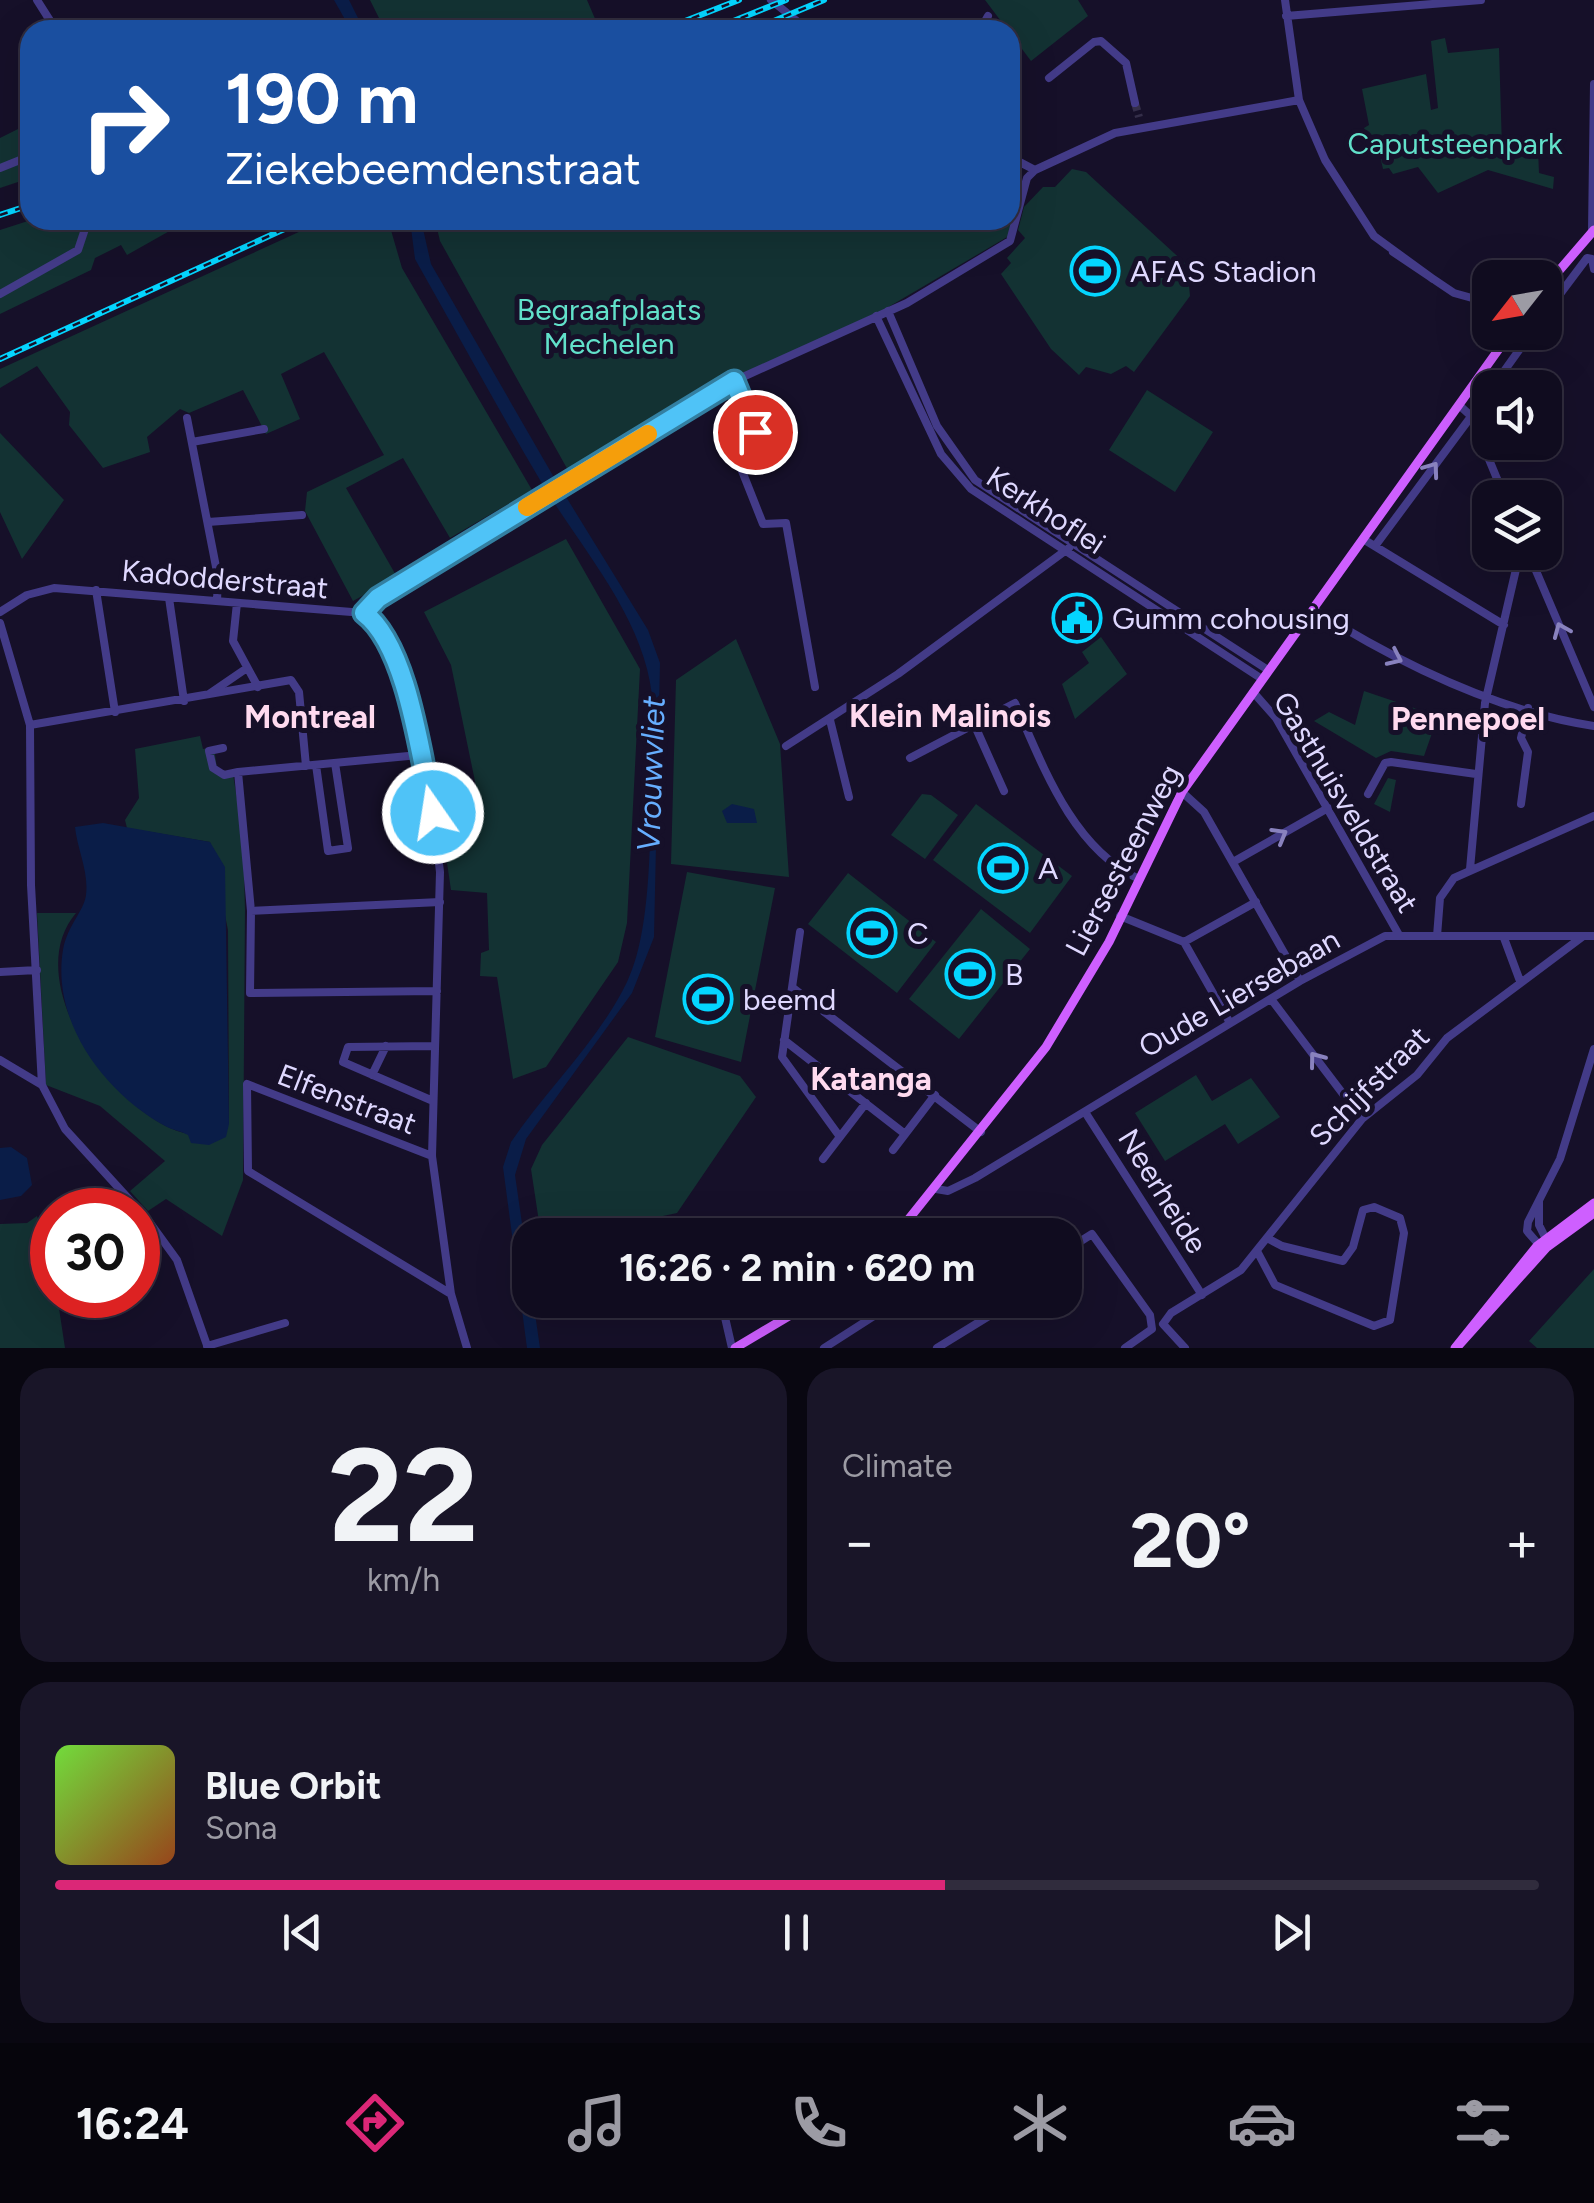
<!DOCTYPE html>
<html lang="en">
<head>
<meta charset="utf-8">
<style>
	body { margin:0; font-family:Figtree,sans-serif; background:#191528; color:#f1f3f6; height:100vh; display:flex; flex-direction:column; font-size:38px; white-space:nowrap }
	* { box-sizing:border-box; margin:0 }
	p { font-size:32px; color:#9c9ba4 }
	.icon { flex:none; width:55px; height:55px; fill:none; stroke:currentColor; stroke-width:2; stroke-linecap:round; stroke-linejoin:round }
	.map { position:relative; height:1348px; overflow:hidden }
	.sheet { display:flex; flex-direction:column; gap:20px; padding:20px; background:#090711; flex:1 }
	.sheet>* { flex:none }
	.guide { position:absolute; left:20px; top:20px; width:1000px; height:210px; border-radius:30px; box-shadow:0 10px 40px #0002,0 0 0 2px #302c3d; background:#1a4fa0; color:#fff; overflow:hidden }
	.needle { width:65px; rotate:239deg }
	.tools { position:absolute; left:1472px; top:260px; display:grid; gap:20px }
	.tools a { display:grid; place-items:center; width:90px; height:90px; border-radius:20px; background:#100c1f; box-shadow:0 10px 40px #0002,0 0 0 2px #302c3d; font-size:50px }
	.speed { position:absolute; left:30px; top:1188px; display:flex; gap:20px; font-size:50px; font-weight:700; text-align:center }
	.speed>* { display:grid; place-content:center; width:130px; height:130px; border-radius:50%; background:#100c1f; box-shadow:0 10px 40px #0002,0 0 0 2px #302c3d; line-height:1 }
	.speed .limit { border:15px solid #d22; background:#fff; color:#111 }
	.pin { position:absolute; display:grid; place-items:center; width:85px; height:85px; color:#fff; margin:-42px; border:5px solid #fff; border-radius:50%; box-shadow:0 2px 10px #0007 }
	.me { position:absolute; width:110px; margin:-55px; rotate:347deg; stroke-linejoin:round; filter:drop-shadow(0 0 8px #0008) }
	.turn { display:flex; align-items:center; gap:35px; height:210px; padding:0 40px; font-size:45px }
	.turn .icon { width:130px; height:130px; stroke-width:2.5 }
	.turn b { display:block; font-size:70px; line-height:85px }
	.big { font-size:75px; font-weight:700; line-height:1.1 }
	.sheet .tile { flex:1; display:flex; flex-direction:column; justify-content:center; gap:15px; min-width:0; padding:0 35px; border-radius:30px; background:#191528 }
	.sheet .dial { align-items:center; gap:0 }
	.dial b { font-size:130px; line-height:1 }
	.song { display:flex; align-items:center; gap:30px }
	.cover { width:120px; height:120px; border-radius:15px; background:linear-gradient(135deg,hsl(100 70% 55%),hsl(20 70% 35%)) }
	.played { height:10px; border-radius:5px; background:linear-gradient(90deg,#db2777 60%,#302c3d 60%) }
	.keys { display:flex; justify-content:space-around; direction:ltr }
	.heat { display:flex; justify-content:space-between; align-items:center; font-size:55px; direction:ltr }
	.sheet .tiles { flex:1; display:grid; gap:20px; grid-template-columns:1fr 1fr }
	.tile:last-child { grid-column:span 2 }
	.trip { position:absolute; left:512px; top:1218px; width:570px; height:100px; border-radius:30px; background:#100c1f; box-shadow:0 10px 40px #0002,0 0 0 2px #302c3d; font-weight:700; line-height:100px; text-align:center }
	.tabs { display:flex; height:160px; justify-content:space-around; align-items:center; background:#06050c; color:#9c9ba4 }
	.tabs .icon { width:70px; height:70px }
	.tabs .selected { color:#db2777 }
	.tabs b { font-size:45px; color:#f1f3f6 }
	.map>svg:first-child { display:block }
</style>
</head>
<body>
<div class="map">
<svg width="1594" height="1348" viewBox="0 0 1594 1348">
	<rect width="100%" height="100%" fill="#161029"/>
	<!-- green -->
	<path fill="#133233" d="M370,0H587L599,28L385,30Z
		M985,0H1078L1088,16L1031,61Z
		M1445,38L1448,53L1499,48L1502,148L1538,150L1539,173L1554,177L1553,189L1488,170L1438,193L1418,167L1393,174L1389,168L1383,169L1377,143L1370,145L1364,128L1369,125L1362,89L1426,74L1431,110L1438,108L1431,41Z
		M30,123V178L0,188V138Z
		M1010,162L1022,168L1014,233L885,309L709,389L569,472L440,241L435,220H1010Z
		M1072,169L1086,172L1187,265L1190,296L1134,372L1126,366L1111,374L1086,367L1079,375L1051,349L1001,274L1011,263L1007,258L1025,238L1018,230L1024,207L1043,187H1055Z
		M31,220H189L127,255L121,245L95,258L91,270L0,314V230Z
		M325,220H388L402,268L532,490L450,538L403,458L346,488L397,577L353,601L305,511L307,492L384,455L324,352L281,374L300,419L266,434L243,390L189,413L180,409L147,437L150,452L103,468L69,425L70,412L37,366L0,388V369Z
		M1147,390L1213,432L1175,492L1109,450Z
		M0,433L64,500L22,559L0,512Z
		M566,539L640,669L627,923L618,962L546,1067L513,1079L497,977L480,976L481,953L489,950L487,893L451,890L439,808L477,791L451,665L424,612Z
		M1101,637L1127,674L1075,719L1062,684L1089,663L1082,652Z
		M736,639L780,744L789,877L671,864L676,680Z
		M1364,691L1438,716L1424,756L1391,751L1376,758L1314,721L1329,712L1355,725Z
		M200,736L203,749L214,747L218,776L233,774L243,838L245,910L243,1180L222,1236L166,1199L148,1211L130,1191L165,1161L100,1106L46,1085L37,913H76C18,981 114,1114 184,1133C197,1136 216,1127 229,1124L228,930L210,842L127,828L125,820L139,798L135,749Z
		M1388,778L1396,780L1390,812L1374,804Z
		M922,794L931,795L958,815L925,859L891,835Z
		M976,804L1072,876L1030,933L933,860Z
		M687,872L775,888L741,1062L655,1037Z
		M848,873L936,942L897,993L808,924Z
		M981,909L1030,949L959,1039L909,999Z
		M628,1037L740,1076L756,1097L677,1213L573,1235H541L531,1169L542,1145Z
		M1196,1075L1212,1101L1251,1078L1280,1117L1238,1144L1225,1124L1165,1161L1135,1113Z
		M37,1216L50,1253L52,1295H57L65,1348H0V1224L27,1223Z
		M1594,1269V1348H1537L1529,1341Z"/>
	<!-- water -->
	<path fill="#0a1d48" d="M334,0H349L364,30H351Z
		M410,220H421L431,264L552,474L648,630L660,663L654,937L632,993L526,1139L515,1175L540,1348H527L503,1167L511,1142C547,1089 599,1040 627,982C659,917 648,772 652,695C643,615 580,548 540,480C497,407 457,333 415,259Z
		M732,804L754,809L757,823H727L722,811Z
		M103,823L210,842L225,867L229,1124L226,1137L209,1145L191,1143L188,1135C181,1131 173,1130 167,1127C105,1094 51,1022 63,950C67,926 84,911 86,895C89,872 77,848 75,827Z
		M11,1147L27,1158L32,1185L21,1196L0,1200V1148Z"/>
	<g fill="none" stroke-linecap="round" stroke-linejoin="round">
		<!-- minor-tunnel -->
		<path stroke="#342e49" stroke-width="8" stroke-dasharray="8 4" stroke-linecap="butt" d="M1135,103L1139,117"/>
		<!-- minor -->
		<path stroke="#433b88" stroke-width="8" d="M37,0L56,30
			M771,0L808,30
			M1285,0L1299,100L1325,160L1374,236L1433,279
			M1286,16L1481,0
			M980,30L988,16
			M1049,78L1094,42L1101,41L1126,63L1135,103
			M1010,157L1035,170
			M0,168L30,156
			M1035,170L1115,133L1299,100
			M1592,231L1594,84
			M1393,252L1454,293L1490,303
			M0,294L78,250L88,220
			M888,311L937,426L975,480L1268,670
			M1545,314L1587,258L1592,259L1594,269
			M876,316L941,454L971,489L1262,679
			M734,381L755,432L731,443L763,524L786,523L815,687
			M1492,388L1532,332
			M1459,405L1471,416L1505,498
			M187,418L218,577L217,601
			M192,442L264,429
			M208,522L302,515
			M1363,539L1504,625
			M1375,546L1490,391
			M1528,552L1594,707
			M96,590L115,712
			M169,598L184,701
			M237,603L233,641L258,687
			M1311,608C1395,661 1494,711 1594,726
			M0,612L27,595L54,588L364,613L381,629L402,685L433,813L440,872L432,1156L451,1294L467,1348
			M364,613L378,598L734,381L907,303L1010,241L1027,178L1035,170
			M0,623L30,725L31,885L42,1085L65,1129L148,1220L177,1260L208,1348
			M1253,692L1276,718L1399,935
			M209,694L247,668
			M830,720L849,797
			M30,725L291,680L299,692L306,766
			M975,726L1004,791
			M786,746L898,674L1069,548
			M223,748L209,751L213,768L224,775L238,772
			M419,755L238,772L251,911L250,993L437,991
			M910,758L1015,703C1043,766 1072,847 1137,878
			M316,765L328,851L348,848L335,763
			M1182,792L1204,812L1300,981
			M1368,794L1385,763L1391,762L1476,774
			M1521,804L1528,752L1521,738L1528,708
			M1233,862L1328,808
			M1470,869L1485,703L1520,552
			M251,911L440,902
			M1120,916L1184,942L1230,1023
			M800,932L782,1057L840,1137
			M1437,936L1440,898L1454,878L1594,816
			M1504,938L1520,981
			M1184,942L1256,902
			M0,972L37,970
			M793,988L981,1132
			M1271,999L1362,1119
			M784,1040L905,1134
			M0,1060L42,1085
			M372,1075L386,1046
			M433,1101L343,1062L348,1047L434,1046
			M1085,1112L1202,1295
			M893,1150L935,1095
			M432,1156L247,1084L248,1171L451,1294
			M823,1159L866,1103
			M936,1189L948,1191L975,1178L1300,981L1385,936H1594
			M1539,1201V1225L1547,1241
			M1540,1246L1527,1231L1528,1222L1560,1159L1594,1049
			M1065,1251L1092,1234L1150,1315L1152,1329L1125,1348
			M1257,1251L1275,1285L1374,1326L1390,1320L1404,1233L1400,1218L1374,1207L1363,1210L1353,1247L1343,1261L1282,1246L1267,1238
			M721,1300L732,1348
			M1163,1324L1171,1313L1241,1270L1362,1119L1417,1075L1447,1038L1582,937
			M1163,1324L1185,1348
			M207,1346L285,1323
			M824,1348L899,1300
			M937,1348L1015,1300"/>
		<!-- major -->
		<path stroke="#ce5fff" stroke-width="9" d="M1545,287L1594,230
			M896,1235L1046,1047L1109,942L1182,792L1511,332
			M1459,1345L1547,1247L1594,1213
			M735,1348L816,1300
			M1455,1348L1537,1246L1594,1203"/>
		<!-- rail casing -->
		<g stroke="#04d5ff" stroke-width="6">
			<path id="rail" d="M769,23L824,0
				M662,30L739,0
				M711,30L786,0
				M0,215L30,205
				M0,359L304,220"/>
		</g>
		<!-- rail -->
		<use href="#rail" stroke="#161029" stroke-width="2.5" stroke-dasharray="8" stroke-linecap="butt"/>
	</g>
	<!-- one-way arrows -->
	<defs><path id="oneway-chevron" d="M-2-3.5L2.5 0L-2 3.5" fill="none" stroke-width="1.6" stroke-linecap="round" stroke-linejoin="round" transform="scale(2.5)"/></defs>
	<g stroke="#8982be">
		<use href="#oneway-chevron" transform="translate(1432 469) rotate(-54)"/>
		<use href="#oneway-chevron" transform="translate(1561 630) rotate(-113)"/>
		<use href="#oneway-chevron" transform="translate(1395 658) rotate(25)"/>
		<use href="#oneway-chevron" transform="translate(1280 835) rotate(-30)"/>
		<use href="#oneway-chevron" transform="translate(1316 1059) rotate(-127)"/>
	</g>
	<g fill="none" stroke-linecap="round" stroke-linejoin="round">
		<!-- route casing -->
		<g stroke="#337fa1" stroke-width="25">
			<path id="route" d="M433,813C421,760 408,646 364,613L378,598L734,381L755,432"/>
		</g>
		<!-- route -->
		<use href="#route" stroke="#4fc3f7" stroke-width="18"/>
		<!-- slow -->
		<path stroke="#f59e0b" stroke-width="18" d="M527,507L648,434"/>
	</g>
	<!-- icons -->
	<defs>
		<g id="stadium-ring" transform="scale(2.5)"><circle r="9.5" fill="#161029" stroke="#04d5ff" stroke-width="1.5"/><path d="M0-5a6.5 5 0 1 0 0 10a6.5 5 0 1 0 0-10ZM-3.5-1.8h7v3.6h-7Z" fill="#04d5ff"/></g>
		<g id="civic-ring" transform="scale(2.5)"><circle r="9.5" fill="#161029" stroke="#04d5ff" stroke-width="1.5"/><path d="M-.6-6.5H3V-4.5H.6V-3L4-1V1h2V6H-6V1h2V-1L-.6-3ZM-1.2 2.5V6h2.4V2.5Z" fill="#04d5ff"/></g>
	</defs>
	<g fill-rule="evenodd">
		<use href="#stadium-ring" x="1095" y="271"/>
		<use href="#civic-ring" x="1077" y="618"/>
		<use href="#stadium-ring" x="1003" y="868"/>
		<use href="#stadium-ring" x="872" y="933"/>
		<use href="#stadium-ring" x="970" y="974"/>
		<use href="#stadium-ring" x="708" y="999"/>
	</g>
	<g text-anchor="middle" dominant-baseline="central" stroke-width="10" stroke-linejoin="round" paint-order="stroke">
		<!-- park labels -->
		<g font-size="30" fill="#62e1ca" stroke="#161029">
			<text x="1455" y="143">Caputsteenpark</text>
			<text x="609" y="309">Begraafplaats<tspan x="609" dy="34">Mechelen</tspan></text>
		</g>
		<!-- poi labels -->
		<g font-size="30" fill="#dfd8ff" stroke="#161029" text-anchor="start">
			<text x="1130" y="271">AFAS Stadion</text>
			<text x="1112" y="618">Gumm cohousing</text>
			<text x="1038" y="868">A</text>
			<text x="907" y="933">C</text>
			<text x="1005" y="974">B</text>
			<text x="743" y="999">beemd</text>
		</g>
		<!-- street labels -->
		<g font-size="30" fill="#dfd8ff" stroke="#161029">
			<text transform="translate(1046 510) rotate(33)">Kerkhoflei</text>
			<text transform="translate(225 579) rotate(5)">Kadodderstraat</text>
			<text transform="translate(1346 802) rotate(59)">Gasthuisveldstraat</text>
			<text transform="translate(1123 860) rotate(-62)">Liersesteenweg</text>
			<text transform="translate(1239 993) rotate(-30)">Oude Liersebaan</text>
			<text transform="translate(1369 1086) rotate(-45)">Schijfstraat</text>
			<text transform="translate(347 1099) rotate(21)">Elfenstraat</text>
			<text transform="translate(1163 1191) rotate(58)">Neerheide</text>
		</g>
		<!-- neighbourhood labels -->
		<g font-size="32" font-weight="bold" fill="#ffdaef" stroke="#161029">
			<text x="950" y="716">Klein Malinois</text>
			<text x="310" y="717">Montreal</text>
			<text x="1468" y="719">Pennepoel</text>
			<text x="871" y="1079">Katanga</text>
		</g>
		<!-- water labels -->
		<g font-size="32" font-style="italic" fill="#66aeff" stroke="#161029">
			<text transform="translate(651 774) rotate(-88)">Vrouwvliet</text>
		</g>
	</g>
</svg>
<div class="tools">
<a><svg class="needle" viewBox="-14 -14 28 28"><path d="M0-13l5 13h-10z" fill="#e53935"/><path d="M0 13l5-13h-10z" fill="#9c9ba4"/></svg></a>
<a><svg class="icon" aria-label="sound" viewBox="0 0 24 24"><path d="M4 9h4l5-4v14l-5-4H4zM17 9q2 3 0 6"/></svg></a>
<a><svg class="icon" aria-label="layers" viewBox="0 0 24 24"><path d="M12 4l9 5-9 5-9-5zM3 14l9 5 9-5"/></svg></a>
</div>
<div class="speed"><div class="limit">30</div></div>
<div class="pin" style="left:755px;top:432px;background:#d93025"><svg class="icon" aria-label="arrive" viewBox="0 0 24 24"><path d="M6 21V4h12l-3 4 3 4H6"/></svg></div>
<svg class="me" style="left:433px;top:813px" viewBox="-20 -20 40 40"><circle r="17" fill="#4fc3f7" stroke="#fff" stroke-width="3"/><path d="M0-11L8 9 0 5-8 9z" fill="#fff"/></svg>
<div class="trip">16:26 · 2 min · 620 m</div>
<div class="guide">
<div class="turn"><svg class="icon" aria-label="right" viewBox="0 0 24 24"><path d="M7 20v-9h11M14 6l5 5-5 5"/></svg><div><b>190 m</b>Ziekebeemdenstraat</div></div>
</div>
</div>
<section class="sheet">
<div class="tiles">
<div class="tile dial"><b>22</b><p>km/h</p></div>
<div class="tile"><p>Climate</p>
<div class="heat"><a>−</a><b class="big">20°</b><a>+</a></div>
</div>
<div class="tile">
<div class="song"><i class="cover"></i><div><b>Blue Orbit</b><p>Sona</p></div></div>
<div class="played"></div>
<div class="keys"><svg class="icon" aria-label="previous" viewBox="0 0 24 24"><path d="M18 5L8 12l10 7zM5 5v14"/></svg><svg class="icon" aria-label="pause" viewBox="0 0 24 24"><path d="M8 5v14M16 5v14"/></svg><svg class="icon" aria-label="next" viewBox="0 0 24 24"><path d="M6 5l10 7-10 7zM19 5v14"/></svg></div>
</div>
</div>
</section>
<nav class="tabs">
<b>16:24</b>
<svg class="icon selected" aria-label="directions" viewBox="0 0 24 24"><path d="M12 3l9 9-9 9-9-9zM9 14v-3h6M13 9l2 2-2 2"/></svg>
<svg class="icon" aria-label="music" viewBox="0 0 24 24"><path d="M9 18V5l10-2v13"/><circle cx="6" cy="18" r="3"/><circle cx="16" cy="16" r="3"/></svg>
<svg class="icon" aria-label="phone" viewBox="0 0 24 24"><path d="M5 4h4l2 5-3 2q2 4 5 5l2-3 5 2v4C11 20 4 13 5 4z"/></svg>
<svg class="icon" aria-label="climate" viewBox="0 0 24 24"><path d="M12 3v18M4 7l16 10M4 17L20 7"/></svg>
<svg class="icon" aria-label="car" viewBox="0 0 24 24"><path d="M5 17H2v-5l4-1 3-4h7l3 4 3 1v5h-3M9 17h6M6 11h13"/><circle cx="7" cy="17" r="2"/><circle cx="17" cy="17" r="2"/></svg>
<svg class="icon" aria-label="filters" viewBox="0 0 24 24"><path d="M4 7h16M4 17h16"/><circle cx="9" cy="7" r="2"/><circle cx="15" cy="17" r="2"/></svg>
</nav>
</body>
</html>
